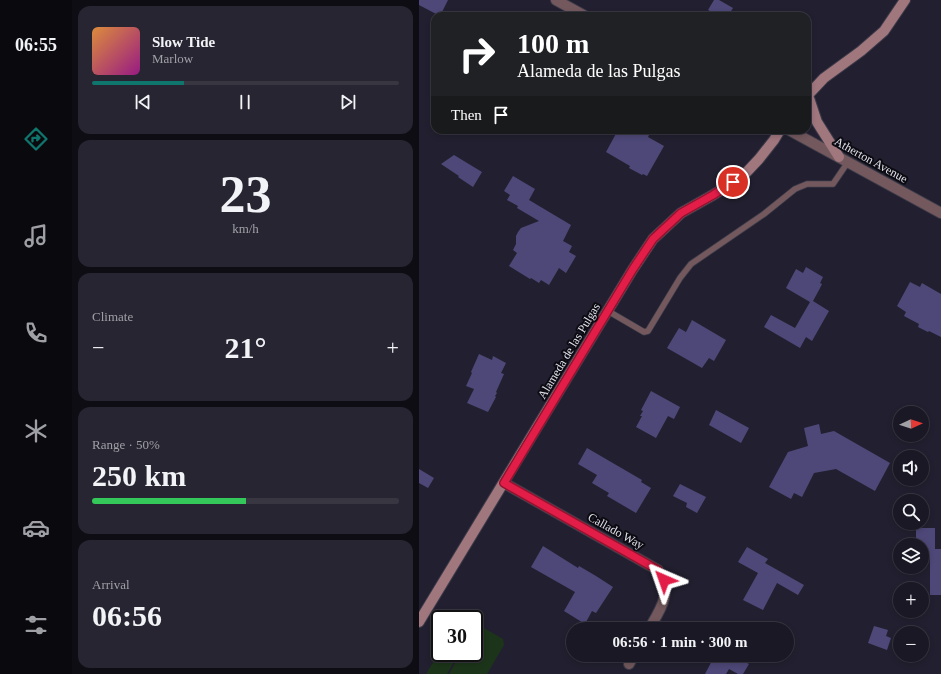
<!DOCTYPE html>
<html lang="en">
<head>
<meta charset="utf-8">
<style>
	body { margin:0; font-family:"Times New Roman",serif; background:#272531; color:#f1f3f6; height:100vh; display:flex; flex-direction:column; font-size:15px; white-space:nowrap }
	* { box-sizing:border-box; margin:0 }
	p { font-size:13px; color:#9fa0a6 }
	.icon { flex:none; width:22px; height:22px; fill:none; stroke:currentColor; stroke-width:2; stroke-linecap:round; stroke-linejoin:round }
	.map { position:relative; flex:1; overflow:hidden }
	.panel { display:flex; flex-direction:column; gap:6px; padding:6px; background:#0e0d14; width:347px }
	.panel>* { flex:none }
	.banner { position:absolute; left:12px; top:12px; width:380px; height:122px; border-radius:12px; box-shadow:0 2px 6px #0003,0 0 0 1px #383741; background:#202124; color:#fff; overflow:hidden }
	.needle { width:26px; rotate:87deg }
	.controls { position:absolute; left:474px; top:406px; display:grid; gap:8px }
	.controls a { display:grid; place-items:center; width:36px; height:36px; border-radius:50%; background:#1a1824; box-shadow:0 2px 6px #0003,0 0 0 1px #383741; font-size:20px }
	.speed { position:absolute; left:12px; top:610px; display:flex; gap:8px; font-size:20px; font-weight:700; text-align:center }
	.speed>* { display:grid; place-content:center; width:52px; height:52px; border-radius:50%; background:#1a1824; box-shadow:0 2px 6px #0003,0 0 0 1px #383741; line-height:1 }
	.speed .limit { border:2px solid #111; border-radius:6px; background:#fff; color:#111 }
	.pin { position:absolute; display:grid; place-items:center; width:34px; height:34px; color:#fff; margin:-17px; border:2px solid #fff; border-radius:50%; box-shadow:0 1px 4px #0007 }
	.me { position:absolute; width:44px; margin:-22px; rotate:317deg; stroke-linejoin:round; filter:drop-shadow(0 0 3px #0008) }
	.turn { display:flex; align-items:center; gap:14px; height:84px; padding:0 20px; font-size:18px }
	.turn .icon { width:52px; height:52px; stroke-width:2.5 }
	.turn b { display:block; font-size:28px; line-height:34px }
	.then { display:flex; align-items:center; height:38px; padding:0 20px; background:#0003; gap:8px; font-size:15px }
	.big { font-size:30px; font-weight:800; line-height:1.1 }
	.panel .card { flex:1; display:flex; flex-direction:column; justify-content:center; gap:6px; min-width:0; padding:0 14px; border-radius:12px; background:#272531 }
	.panel .dial { align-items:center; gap:0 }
	.dial b { font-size:52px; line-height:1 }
	.song { display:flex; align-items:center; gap:12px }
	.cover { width:48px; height:48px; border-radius:6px; background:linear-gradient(135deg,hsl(30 70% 55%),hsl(310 70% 35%)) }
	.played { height:4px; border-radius:2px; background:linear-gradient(90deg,#0f766e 30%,#383741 30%) }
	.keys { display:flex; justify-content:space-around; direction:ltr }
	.heat { display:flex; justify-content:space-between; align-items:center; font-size:22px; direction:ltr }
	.charge { height:6px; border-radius:3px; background:linear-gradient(90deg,#34c759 50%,#383741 0) }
	.trip { position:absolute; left:147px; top:622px; width:228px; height:40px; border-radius:20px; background:#1a1824; box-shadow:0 2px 6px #0003,0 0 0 1px #383741; font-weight:800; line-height:40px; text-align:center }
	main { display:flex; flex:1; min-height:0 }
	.menu { display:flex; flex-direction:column; width:72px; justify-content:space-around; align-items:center; background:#0a0a0e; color:#9fa0a6 }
	.menu .icon { width:28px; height:28px }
	.menu .selected { color:#0f766e }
	.menu b { font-size:18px; color:#f1f3f6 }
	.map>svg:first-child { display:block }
</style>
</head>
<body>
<main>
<nav class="menu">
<b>06:55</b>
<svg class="icon selected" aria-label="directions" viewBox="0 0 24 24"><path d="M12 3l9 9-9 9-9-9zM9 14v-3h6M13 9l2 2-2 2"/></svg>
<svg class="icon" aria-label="music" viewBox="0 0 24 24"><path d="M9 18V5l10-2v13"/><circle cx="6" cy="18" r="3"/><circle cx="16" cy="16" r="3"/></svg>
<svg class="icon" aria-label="phone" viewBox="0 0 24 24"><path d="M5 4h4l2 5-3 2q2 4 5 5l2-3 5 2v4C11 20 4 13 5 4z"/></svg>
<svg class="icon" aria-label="climate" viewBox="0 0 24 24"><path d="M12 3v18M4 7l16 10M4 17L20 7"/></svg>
<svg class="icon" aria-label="car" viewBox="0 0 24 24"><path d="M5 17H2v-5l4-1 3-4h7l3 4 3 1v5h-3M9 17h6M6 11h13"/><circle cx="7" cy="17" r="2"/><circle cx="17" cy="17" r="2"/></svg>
<svg class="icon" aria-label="filters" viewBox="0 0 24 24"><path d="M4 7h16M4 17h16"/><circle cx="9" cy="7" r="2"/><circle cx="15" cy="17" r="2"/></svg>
</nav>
<section class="panel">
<div class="card">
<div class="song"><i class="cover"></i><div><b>Slow Tide</b><p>Marlow</p></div></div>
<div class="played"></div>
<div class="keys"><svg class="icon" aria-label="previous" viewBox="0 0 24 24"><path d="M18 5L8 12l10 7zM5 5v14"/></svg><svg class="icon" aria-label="pause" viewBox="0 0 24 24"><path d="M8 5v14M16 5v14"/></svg><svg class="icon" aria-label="next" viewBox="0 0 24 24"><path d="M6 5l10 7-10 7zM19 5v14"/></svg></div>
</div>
<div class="card dial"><b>23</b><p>km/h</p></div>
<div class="card"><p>Climate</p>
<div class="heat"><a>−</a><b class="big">21°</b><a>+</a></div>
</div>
<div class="card"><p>Range · 50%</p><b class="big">250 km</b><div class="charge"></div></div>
<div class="card"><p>Arrival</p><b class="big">06:56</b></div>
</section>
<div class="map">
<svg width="522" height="674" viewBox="0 0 522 674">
	<rect width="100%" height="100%" fill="#222030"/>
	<!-- green -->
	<path fill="#1c351a" d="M63,627L84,639L85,645L68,674H30L42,653H55V632L57,628Z
		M21,651V653H40L28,674H7Z"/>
	<!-- building -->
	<path fill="#4d4878" d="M0,0H29L21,16L0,5Z
		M295,0H300L314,8L309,16H301L289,10Z
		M199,130H221L230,135L229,137L245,146L228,176L224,174L223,175L210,168L211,166L187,152Z
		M35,155L63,172L54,187L39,177L40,176L22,164Z
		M94,176L116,189L110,200L152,225L144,241L153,246L150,252L157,256L147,273L140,268L130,285L122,280L120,283L112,278L111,279L90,266L98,253L94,250L97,244V236L99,232L102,228L120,221L98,208L99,206L88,200L91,195L85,191Z
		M387,267L404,277L401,283L403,284L400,290L394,301L410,311L393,341L387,337L381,348L345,327L352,315L376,328L391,302L367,288L377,269L384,273Z
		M491,282L501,287L503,283L522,294V337L510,331L509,332L499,327L500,324L485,316L487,312L478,306Z
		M273,320L307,340L295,361L290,358L283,368L248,348L260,328L267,332Z
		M60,354L73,360L74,356L87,363L82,373L85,374L77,392L78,393L76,396L77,397L69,412L48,403L55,389L47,386L53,373L52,372Z
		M232,391L261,407L255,419L249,416L237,438L217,427L223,416H221L224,411L222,410Z
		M297,410L330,428L322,443L290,425Z
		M400,424L402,434L415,431L471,463L456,491L417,469L395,473L383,497L375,493L372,499L350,487L369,452L389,446L385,428Z
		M168,448L223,480L222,482L232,488L217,513L188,496L190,493L173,483L178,475L159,464Z
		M0,469L15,478L9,488L0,483Z
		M261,484L287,497L278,513L267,507L268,503L254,496Z
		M497,528H516V549H522V595H511V557H503V545H497Z
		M124,546L159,568L160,566L177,576L194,587L177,613L173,611L166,624L145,611L156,592L112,567Z
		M328,547L349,559L346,563L385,585L379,595L358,583L344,610L324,600L339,573L319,562Z
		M455,626L469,630L467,636L472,638L468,650L449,643Z
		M296,655H314L330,664L324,674H319L310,669L307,674H286Z"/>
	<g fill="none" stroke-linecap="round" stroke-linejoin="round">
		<!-- service casing -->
		<g stroke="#3d3b4a" stroke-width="7">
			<path id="service" d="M189,311L225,332L229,331L261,278L272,264L345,214L376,189L388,184H414L429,162"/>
		</g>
		<!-- minor casing -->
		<g stroke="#3d3b4a" stroke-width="12">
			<path id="minor" d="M137,0L166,16
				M85,483L239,570C253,594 243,607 230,629
				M210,664L215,655"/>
		</g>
		<!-- tertiary casing -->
		<g stroke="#3d3b4a" stroke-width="12">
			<path id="tertiary" d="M370,130L522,213"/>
		</g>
		<!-- secondary casing -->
		<g stroke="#3d3b4a" stroke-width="12">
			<path id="secondary" d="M389,95L398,122L420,157
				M388,96L405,78L442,51L465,31L486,0
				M0,622L214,269L234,239L262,213L294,195L324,176L340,159L355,140L361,130"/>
		</g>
		<!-- service -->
		<use href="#service" stroke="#73595d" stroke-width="5.5"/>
		<!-- minor -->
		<use href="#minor" stroke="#73595d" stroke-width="10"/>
		<!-- tertiary -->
		<use href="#tertiary" stroke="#73595d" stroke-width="10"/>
		<!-- secondary -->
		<use href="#secondary" stroke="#a1777e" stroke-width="10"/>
	</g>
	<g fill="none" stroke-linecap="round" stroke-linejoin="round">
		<!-- route casing -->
		<g stroke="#92132f" stroke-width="10">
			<path id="route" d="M245,580L239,570L85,483L214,269L234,239L262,213L294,195L314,182"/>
		</g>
		<!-- route -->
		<use href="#route" stroke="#e11d48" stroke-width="7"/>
	</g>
	<g text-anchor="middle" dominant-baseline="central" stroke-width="4" stroke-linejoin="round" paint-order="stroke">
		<!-- street labels -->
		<g font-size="12" fill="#e1e1ec" stroke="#0c0b12">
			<text transform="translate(452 160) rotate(29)">Atherton Avenue</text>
			<text transform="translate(150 351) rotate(-59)">Alameda de las Pulgas</text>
			<text transform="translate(197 531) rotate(29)">Callado Way</text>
		</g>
	</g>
</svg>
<div class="controls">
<a><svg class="needle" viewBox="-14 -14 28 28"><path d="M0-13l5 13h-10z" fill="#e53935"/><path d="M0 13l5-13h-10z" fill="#9fa0a6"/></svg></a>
<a><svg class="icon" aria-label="sound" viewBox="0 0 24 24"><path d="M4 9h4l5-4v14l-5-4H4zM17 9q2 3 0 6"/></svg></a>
<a><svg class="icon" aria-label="search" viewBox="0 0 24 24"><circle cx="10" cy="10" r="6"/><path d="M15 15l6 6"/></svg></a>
<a><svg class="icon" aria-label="layers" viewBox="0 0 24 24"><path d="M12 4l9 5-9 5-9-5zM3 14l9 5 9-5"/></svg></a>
<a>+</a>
<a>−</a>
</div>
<div class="speed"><div class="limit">30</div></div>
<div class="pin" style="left:314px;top:182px;background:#d93025"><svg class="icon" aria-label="arrive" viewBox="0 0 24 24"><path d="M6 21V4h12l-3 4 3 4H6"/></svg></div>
<svg class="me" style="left:245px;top:580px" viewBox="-20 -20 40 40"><path d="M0-17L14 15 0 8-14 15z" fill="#e11d48" stroke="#fff" stroke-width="4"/></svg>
<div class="trip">06:56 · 1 min · 300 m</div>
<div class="banner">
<div class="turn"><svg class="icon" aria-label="right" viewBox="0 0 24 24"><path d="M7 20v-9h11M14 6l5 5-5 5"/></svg><div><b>100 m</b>Alameda de las Pulgas</div></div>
<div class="then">Then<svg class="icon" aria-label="arrive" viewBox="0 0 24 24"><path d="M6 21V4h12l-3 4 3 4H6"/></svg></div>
</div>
</div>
</main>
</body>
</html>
